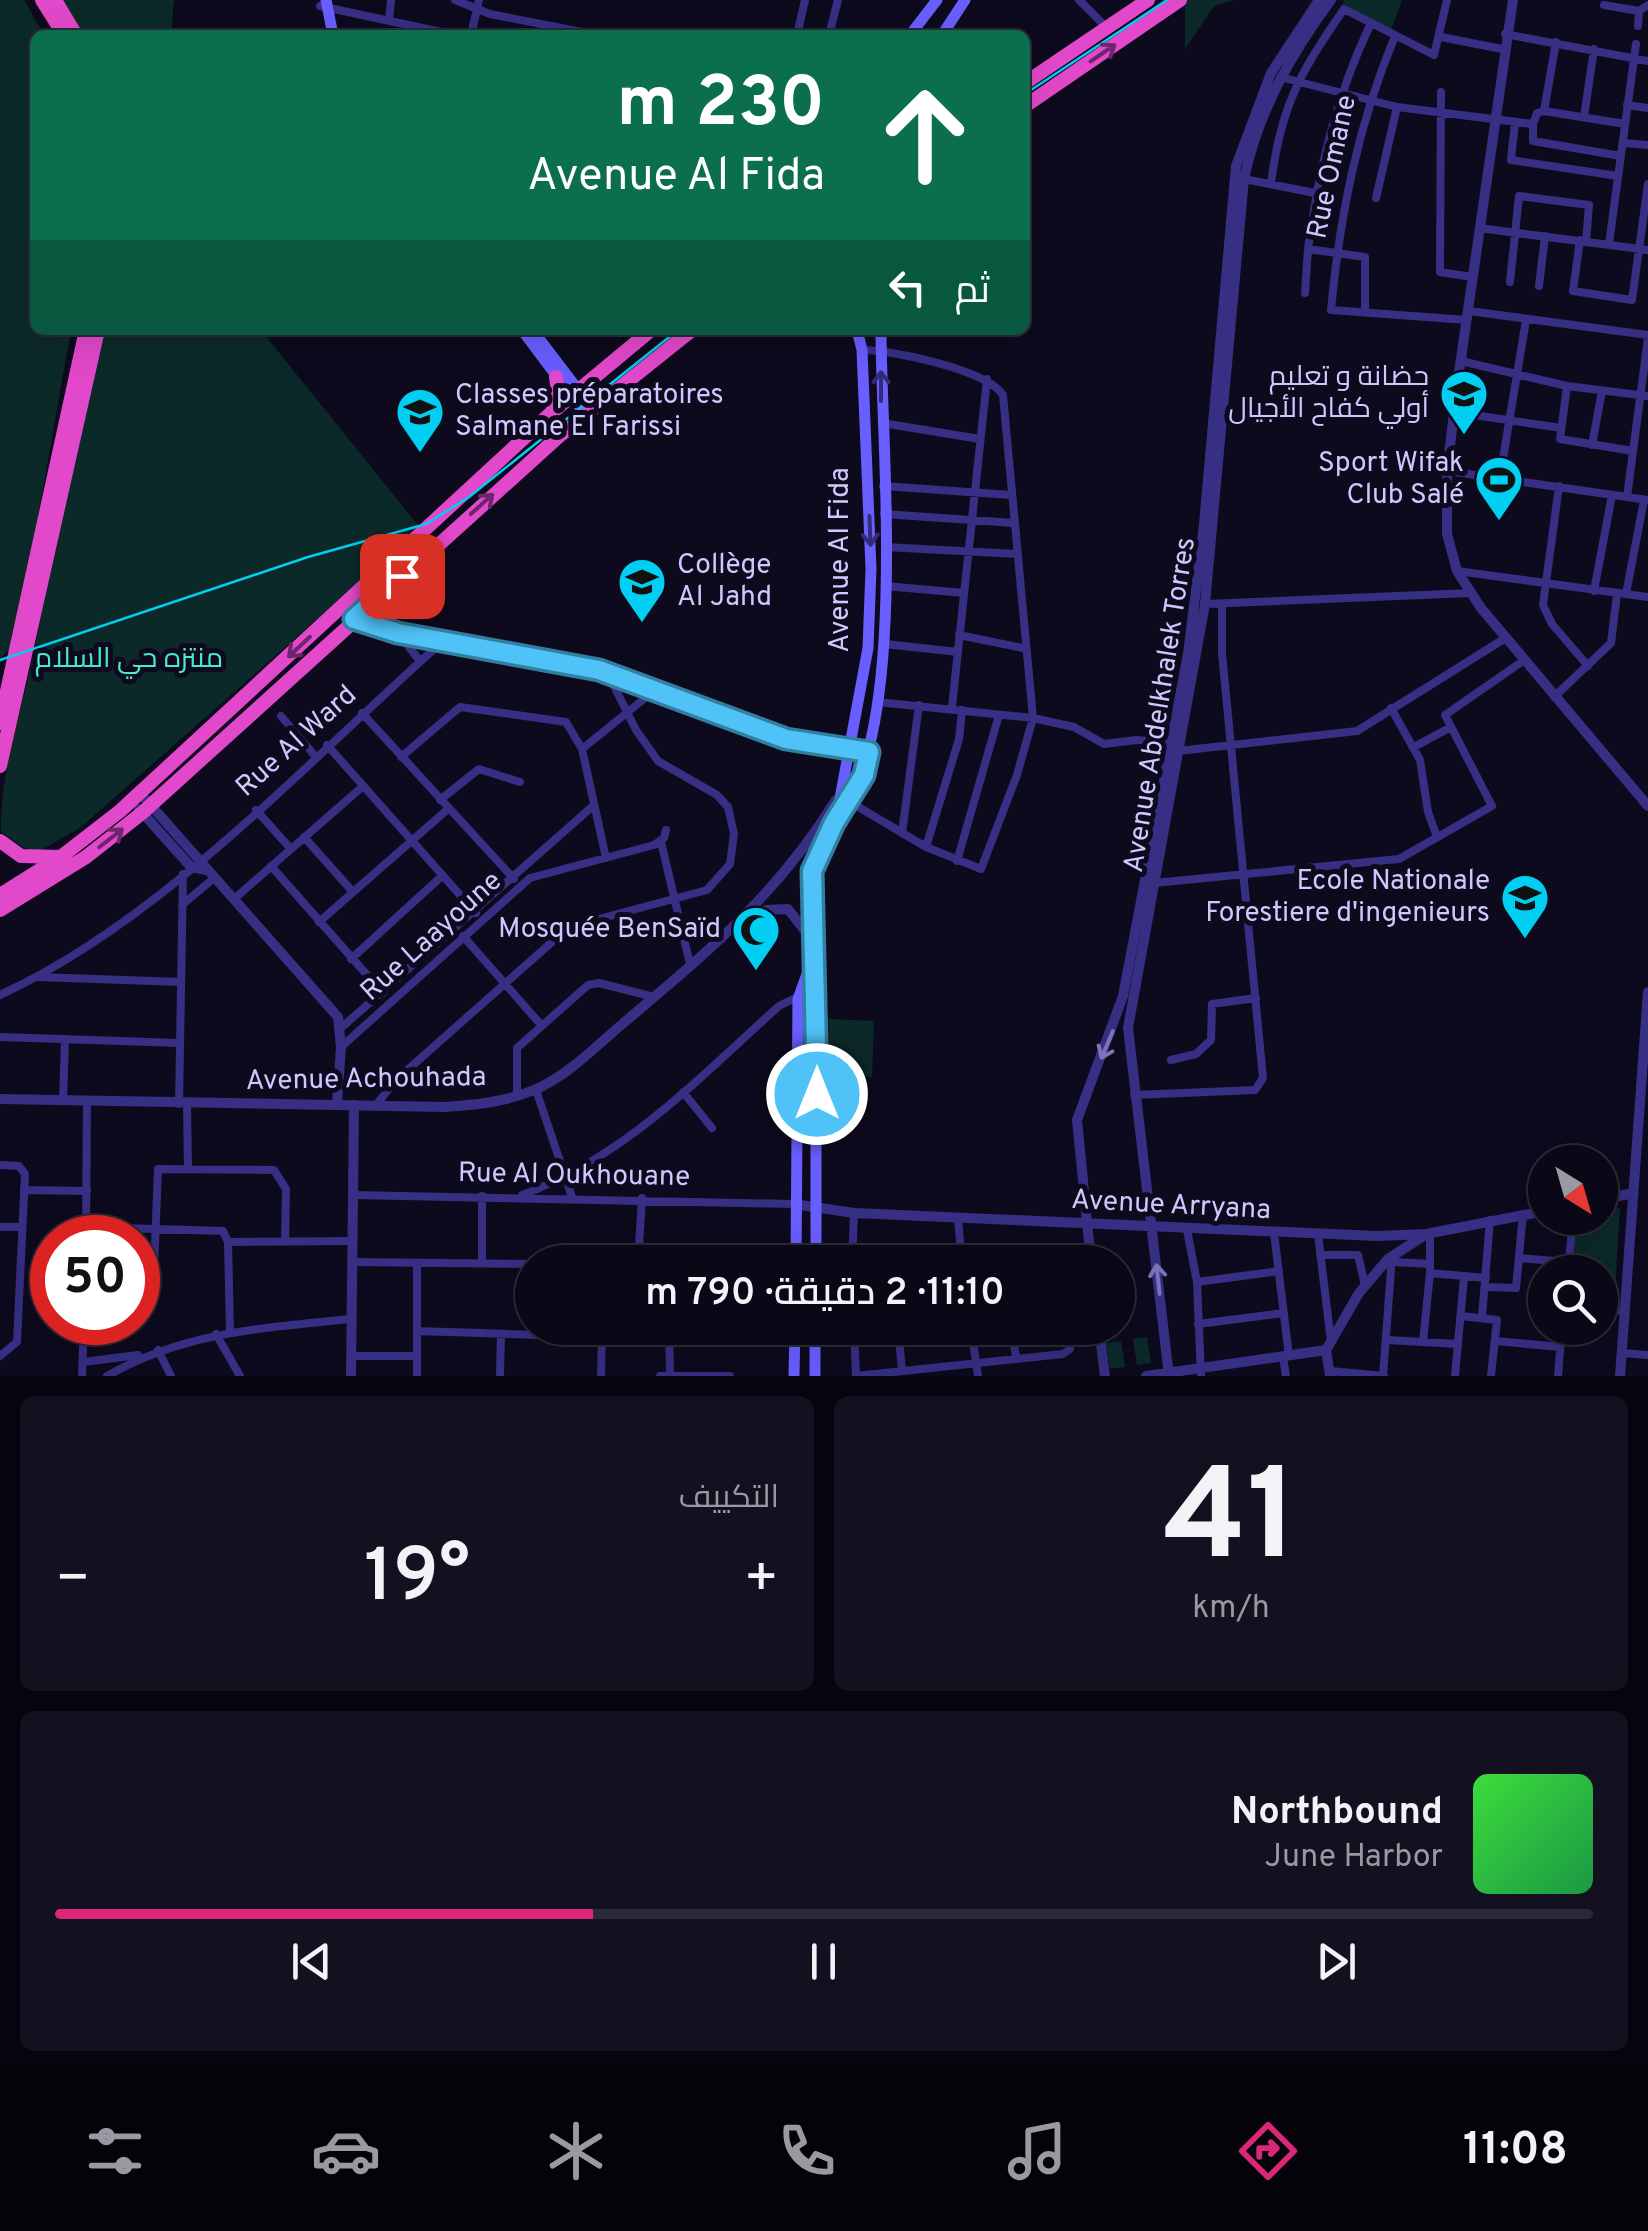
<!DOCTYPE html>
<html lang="ar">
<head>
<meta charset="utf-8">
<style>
	body { margin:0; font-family:Overpass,Cairo,sans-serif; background:#13111f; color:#f1f3f6; direction:rtl; height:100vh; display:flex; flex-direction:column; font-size:38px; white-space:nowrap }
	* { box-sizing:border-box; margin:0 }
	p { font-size:32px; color:#999aa1 }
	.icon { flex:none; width:55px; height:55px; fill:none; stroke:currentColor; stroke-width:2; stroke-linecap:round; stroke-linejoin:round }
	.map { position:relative; height:1376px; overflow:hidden; direction:ltr }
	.sheet { display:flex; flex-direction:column; gap:20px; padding:20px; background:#06040c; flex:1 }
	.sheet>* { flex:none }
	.banner { position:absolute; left:30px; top:30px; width:1000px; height:305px; border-radius:15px; box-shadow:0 10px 40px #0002,0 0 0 2px #2a2935; direction:rtl; background:#0b6e4f; color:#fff; overflow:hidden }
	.needle { width:65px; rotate:143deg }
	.tools { position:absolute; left:1528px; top:1145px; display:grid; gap:20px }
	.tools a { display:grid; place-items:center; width:90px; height:90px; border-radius:50%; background:#0a0816; box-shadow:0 10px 40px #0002,0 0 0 2px #2a2935; font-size:50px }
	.speed { position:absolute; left:30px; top:1215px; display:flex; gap:20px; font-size:50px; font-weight:700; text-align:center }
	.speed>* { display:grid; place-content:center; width:130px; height:130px; border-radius:50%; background:#0a0816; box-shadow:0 10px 40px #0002,0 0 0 2px #2a2935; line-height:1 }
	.speed .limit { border:15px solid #d22; background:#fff; color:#111 }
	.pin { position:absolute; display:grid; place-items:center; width:85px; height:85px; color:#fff; margin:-42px; border-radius:20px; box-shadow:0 5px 15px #0006 }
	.me { position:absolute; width:110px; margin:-55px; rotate:0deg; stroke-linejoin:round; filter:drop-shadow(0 0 8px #0008) }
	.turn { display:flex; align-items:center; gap:35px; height:210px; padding:0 40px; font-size:45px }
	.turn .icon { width:130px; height:130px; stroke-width:2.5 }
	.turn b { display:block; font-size:70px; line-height:85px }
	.then { display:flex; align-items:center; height:95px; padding:0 40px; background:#0003; gap:20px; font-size:38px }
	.big { font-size:75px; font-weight:600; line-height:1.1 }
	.sheet .tile { flex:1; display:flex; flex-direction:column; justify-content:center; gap:15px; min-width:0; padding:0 35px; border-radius:15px; background:#13111f }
	.sheet .dial { align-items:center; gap:0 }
	.dial b { font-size:130px; line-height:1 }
	.song { display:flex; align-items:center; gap:30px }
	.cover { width:120px; height:120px; border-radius:15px; background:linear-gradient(135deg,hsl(120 70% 55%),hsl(140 70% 35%)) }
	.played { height:10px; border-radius:5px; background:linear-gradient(90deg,#db2777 35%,#2a2935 35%) }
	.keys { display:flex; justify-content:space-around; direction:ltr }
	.heat { display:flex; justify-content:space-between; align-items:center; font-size:55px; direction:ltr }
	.sheet .tiles { flex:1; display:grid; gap:20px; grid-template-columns:1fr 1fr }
	.tile:last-child { grid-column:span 2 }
	.trip { position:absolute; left:515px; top:1245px; width:620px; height:100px; border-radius:50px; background:#0a0816; box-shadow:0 10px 40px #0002,0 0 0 2px #2a2935; font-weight:600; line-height:100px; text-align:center; direction:rtl }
	.tab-bar { display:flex; height:160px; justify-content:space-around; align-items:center; background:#040309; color:#999aa1 }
	.tab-bar .icon { width:70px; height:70px }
	.tab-bar .on { color:#db2777 }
	.tab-bar b { font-size:45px; color:#f1f3f6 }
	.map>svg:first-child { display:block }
</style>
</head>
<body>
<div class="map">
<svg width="1648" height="1376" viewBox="0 0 1648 1376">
	<rect width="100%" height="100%" fill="#0e0a1e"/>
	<!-- green -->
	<path fill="#0c2929" d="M0,0H24L44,35H35V330H71L16,640L0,660Z
		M61,0H174L171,35H78Z
		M1185,0H1234L1214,6L1185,49Z
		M1344,0H1402L1391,31L1342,10Z
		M94,330H261L420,528L80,828L34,854L1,832C0,772 20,718 32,660C55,551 74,440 94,330Z
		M829,1019L874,1021L872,1077H827Z
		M1620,1208L1614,1307L1600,1306V1272H1573L1576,1218H1600V1212Z
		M1147,1337L1151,1363L1137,1365L1133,1339Z
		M1121,1341L1125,1367L1110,1369L1106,1343Z"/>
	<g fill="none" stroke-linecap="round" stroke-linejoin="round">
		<!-- minor -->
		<path stroke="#362f83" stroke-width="8" d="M455,0L490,14L597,35
			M1079,0L1106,27
			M1604,5L1639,11L1648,5
			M320,6L455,35
			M389,21L391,0
			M1638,26L1639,11
			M1505,34L1648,61
			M471,35L479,0
			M797,35L805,0
			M829,35L838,0
			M1395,36C1358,125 1340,214 1331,310L1467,320
			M1441,37L1502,49
			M1280,77L1397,107L1533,124V141L1621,156
			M1441,92L1440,272L1472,277
			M1627,105L1648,108
			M1544,111L1625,124
			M1584,117L1594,49
			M1515,122L1511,160L1618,176
			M1533,124L1537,113L1544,111L1556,42
			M1623,143L1648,145
			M1244,179L1315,193
			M1271,183C1281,105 1300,73 1344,9L1434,55L1447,0
			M1376,198L1397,107
			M1479,228L1648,250
			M1580,240L1573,291L1632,300L1648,184
			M1609,244L1636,44
			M1510,282L1519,196L1589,205L1586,241
			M1539,286L1545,236
			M1305,293L1308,249
			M1469,311L1648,335
			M1365,313V257L1308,249C1319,169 1336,96 1371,23
			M1461,361L1567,386L1648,396
			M1567,386L1560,439L1633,451
			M1454,412L1561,428
			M882,423L980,439
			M1592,445L1602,391
			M1447,471L1648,500
			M1500,477L1526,320
			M883,486L1011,495
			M1559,486L1543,605L1552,624L1588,666
			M1627,497L1648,338
			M884,514L1014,523
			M885,547L1017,554
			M1457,571L1648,597
			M885,586L964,593
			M1594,591L1612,495
			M1626,594L1644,500
			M1205,604L1471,593
			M354,619L398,633L599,670L780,737L869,752
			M398,633L420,661
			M959,635L1023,648
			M885,644L958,652
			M1554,697L1611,643L1617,594
			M877,702L1033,718L1074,727L1104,744L1136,740L1171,743
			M952,707L987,379
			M1391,708L1420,760L1428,812L1437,837
			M362,713L514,879
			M281,716L315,756
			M327,745L476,913
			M1414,747L1451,727
			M582,749L655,690
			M1178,751L1357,731L1504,639
			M401,757L460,707L566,722L582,749L606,858
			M440,800L479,769L520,782
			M850,802L926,847L981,869L1017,775L1033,718L1003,395C987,370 893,350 862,350
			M256,810L291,849
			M902,833L919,705
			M304,837L353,892
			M661,842L690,964
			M926,847L959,739L962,710
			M957,861L999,715
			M271,866L383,993
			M1154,883L1399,859L1492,806L1445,715L1523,661
			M234,899L362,787
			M182,905L214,878
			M319,922L448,809
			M463,936L542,1026
			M351,959L442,876
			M38,977L181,982
			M0,995C162,921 309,760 442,642
			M341,1028L593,806
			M0,1037L179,1043
			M341,1047L530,878L654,845L664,838L666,830
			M1171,1060L1196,1054L1211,1040L1212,1004L1256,998
			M536,1090L572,1197
			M683,1092L712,1128
			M517,1095V1048L588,985L599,983L654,997
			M1134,1095L1255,1090L1263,1078L1222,653V604
			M63,1100L65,1039
			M179,1104L183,874
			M187,1105L188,1169
			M376,1105L396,1080L569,927L707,890L730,864L734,834L728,807L717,795L658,761L636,730L607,672
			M0,1165L19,1166L25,1174L17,1342L0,1356
			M24,1190L87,1191
			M353,1195L794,1204
			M522,1195C625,1157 699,1078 779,1006L793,999L817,1002
			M482,1196V1263
			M958,1219L962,1262
			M0,1227H20
			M87,1227L223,1231L228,1242L230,1332
			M1187,1230L1197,1282L1201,1376
			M1274,1233L1289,1356
			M1318,1234L1331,1342
			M86,1238L87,1101
			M228,1242L351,1241
			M1320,1255H1358L1365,1285
			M1519,1258L1569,1262
			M351,1262L532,1264
			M638,1262L642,1198
			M852,1262L854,1213
			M1394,1262L1430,1264V1273L1486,1278
			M1430,1264V1233
			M1568,1272L1573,1218
			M1197,1282L1279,1271
			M1486,1287L1516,1288L1523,1214
			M153,1294L158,1169L274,1170L286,1189L285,1242
			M1600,1309L1625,1311
			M1461,1316L1497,1320L1491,1376
			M1482,1317L1490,1220
			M1198,1324L1284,1313
			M854,1328L856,1376L1063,1354L1070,1349L1069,1328
			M898,1328L902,1371
			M971,1328L978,1376
			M1012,1328L1016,1359
			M417,1331L602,1337
			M602,1331L795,1330
			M669,1331L670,1373
			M216,1334L240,1376
			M1388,1340L1458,1344
			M1496,1341L1560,1347
			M1423,1342L1430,1273
			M158,1350L171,1376
			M1622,1353L1648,1355
			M351,1356H416
			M1283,1357L1286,1376
			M83,1362L138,1355
			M1330,1371L1384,1376
			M82,1376L84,1322
			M107,1376C184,1332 263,1328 350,1319
			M417,1376V1264
			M500,1376L501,1334
			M601,1376L602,1332
			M660,1376H730
			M1383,1376L1392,1256
			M1455,1376L1464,1277
			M1558,1376L1562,1328"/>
		<!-- tertiary -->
		<path stroke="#362f83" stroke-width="10" d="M1513,0L1458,379L1447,471V534L1457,571L1481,608L1648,806
			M140,793L338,1017L341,1047L337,1104
			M139,809L191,867L207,870
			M746,920L766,910L788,909L816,945
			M0,1099L444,1107C475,1105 505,1102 534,1090C566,1077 594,1048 620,1026C706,953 776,897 836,800
			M1600,1200L1633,1193
			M794,1204L854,1213L1377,1236L1426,1234L1545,1211
			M1091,1262L1077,1120L1123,996L1188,654L1204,524L1236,166L1271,73L1319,0
			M1099,1328L1105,1376
			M351,1376L354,1105
			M1146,1376L1326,1350
			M1169,1376L1128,1028L1205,604L1244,179C1258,112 1291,54 1331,0
			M1330,1376L1326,1350L1359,1293L1388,1259L1425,1235
			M1620,1376L1648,992"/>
		<!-- secondary -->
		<path stroke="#695eff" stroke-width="11" d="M326,0L333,35
			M910,35L937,0
			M942,35L965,0
			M522,330L585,414
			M534,332L592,408
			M839,816C909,728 881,446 881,330
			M796,1262L798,999L812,960
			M816,1262V936L812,871L839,804L868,648L871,569L862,350L857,330
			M794,1376L795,1328
			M815,1376V1328"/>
		<!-- trunk -->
		<path stroke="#e248ca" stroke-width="14" d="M42,0L64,35
			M55,0L76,35
			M1025,83L1148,0
			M1025,106L1180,0
			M553,409L558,392L556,377
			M0,723L86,330
			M0,766L98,330
			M0,841L21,856L61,857
			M0,895L62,856L120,811L550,414L651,330
			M0,910L86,857L142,813L558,437L692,330"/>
		<!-- tram -->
		<path stroke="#00cff2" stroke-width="2.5" d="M1025,94L1167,0
			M0,660L308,557L426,524L469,497L678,330"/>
	</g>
	<!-- one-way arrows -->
	<defs><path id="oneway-shaft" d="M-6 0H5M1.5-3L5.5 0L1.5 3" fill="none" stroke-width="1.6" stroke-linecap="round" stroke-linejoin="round" transform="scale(2.5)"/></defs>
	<g stroke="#6d266b">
		<use href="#oneway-shaft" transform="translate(1103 53) rotate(-34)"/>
		<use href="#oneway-shaft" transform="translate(482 504) rotate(-42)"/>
		<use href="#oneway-shaft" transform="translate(299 647) rotate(137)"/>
		<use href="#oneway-shaft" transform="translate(111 838) rotate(-38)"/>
	</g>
	<g stroke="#322c78">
		<use href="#oneway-shaft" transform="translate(881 386) rotate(-90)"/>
		<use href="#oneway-shaft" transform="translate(870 531) rotate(88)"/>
	</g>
	<g stroke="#7b73bb">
		<use href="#oneway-shaft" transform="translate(1107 1045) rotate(113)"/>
		<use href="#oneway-shaft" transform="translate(1158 1279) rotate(-96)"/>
	</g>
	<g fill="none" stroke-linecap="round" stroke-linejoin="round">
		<!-- route casing -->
		<g stroke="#337fa1" stroke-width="25">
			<path id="route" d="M402,576L354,619L398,633L599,670L786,739L869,752L864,775L834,823L812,871L817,1094"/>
		</g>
		<!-- route -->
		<use href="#route" stroke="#4fc3f7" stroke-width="18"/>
	</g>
	<!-- icons -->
	<defs>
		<g id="university-pin" transform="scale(2.5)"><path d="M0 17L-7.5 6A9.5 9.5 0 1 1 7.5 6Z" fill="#00cff2" stroke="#0e0a1e"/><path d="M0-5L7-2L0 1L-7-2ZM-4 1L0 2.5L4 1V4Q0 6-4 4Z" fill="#111"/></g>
		<g id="school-pin" transform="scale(2.5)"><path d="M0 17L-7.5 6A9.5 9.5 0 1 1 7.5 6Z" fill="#00cff2" stroke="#0e0a1e"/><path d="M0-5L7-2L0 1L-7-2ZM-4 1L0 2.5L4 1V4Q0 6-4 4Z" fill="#111"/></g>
		<g id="stadium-pin" transform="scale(2.5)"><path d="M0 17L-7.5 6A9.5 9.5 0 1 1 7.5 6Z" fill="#00cff2" stroke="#0e0a1e"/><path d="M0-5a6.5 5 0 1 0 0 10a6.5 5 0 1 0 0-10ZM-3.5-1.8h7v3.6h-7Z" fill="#111"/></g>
		<g id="mosque-pin" transform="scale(2.5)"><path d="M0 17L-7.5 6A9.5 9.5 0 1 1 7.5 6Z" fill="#00cff2" stroke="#0e0a1e"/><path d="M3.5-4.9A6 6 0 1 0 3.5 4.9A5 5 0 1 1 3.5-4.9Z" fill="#111"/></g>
	</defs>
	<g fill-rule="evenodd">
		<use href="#university-pin" x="1464" y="394"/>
		<use href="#school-pin" x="420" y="412"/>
		<use href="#stadium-pin" x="1499" y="480"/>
		<use href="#school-pin" x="642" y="582"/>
		<use href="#university-pin" x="1525" y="898"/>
		<use href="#mosque-pin" x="756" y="930"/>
	</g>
	<g text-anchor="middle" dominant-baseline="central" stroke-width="10" stroke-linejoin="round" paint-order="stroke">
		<!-- street labels -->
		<g font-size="28" fill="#d0c7ff" stroke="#0e0a1e">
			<text transform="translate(1333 167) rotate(-78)">Rue Omane</text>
			<text transform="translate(841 560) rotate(-90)">Avenue Al Fida</text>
			<text transform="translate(1161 705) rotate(-81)">Avenue Abdelkhalek Torres</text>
			<text transform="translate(297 742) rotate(-42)">Rue Al Ward</text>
			<text transform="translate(432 937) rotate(-42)">Rue Laayoune</text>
			<text transform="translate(366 1080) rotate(-1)">Avenue Achouhada</text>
			<text transform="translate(574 1176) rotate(1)">Rue Al Oukhouane</text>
			<text transform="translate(1171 1206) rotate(3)">Avenue Arryana</text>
		</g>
		<!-- poi labels -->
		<g font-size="28" fill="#d0c7ff" stroke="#0e0a1e" text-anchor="end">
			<text x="1429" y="378">حضانة و تعليم<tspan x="1429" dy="32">أولي كفاح الأجيال</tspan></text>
			<text x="455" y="396" text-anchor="start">Classes préparatoires<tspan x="455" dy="32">Salmane El Farissi</tspan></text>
			<text x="1464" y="464">Sport Wifak<tspan x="1464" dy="32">Club Salé</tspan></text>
			<text x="677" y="566" text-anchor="start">Collège<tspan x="677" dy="32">Al Jahd</tspan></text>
			<text x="1490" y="882">Ecole Nationale<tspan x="1490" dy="32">Forestiere d'ingenieurs</tspan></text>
			<text x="721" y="930">Mosquée BenSaïd</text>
		</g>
		<!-- park labels -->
		<g font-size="28" fill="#47ebc9" stroke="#0e0a1e">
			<text x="129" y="660">منتزه حي السلام</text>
		</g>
	</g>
</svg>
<div class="tools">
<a><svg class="needle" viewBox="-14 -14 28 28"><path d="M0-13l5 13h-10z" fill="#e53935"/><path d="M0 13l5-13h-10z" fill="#999aa1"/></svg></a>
<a><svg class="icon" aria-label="search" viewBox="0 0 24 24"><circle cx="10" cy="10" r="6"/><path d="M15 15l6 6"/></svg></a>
</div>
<div class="speed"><div class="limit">50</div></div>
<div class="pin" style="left:402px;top:576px;background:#d93025"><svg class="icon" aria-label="arrive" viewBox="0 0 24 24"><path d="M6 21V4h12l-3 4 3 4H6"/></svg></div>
<svg class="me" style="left:817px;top:1094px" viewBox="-20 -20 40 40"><circle r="17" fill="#4fc3f7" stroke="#fff" stroke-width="3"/><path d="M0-11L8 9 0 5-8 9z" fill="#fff"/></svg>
<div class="trip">11:10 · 2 دقيقة · 790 m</div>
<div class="banner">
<div class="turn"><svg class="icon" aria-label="ahead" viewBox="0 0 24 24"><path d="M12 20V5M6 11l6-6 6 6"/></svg><div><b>230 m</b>Avenue Al Fida</div></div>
<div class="then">ثم<svg class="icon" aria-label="left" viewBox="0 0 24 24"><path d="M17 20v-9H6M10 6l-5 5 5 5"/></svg></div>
</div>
</div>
<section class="sheet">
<div class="tiles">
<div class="tile dial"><b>41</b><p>km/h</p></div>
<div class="tile"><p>التكييف</p>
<div class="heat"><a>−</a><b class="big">19°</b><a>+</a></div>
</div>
<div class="tile">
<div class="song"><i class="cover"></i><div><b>Northbound</b><p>June Harbor</p></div></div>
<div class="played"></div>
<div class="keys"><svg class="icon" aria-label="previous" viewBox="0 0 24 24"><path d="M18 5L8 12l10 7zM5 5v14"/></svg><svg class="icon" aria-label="pause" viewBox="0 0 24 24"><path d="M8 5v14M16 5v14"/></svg><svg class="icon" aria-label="next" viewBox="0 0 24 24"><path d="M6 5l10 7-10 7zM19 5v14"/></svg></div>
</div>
</div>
</section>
<nav class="tab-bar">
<b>11:08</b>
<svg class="icon on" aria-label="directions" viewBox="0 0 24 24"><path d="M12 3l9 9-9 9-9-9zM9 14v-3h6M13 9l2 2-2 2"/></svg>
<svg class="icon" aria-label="music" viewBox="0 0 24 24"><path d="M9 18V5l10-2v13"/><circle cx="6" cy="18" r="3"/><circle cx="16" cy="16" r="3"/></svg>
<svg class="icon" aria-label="phone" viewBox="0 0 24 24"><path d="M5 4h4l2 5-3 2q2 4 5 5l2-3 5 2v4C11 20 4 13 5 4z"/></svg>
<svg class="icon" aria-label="climate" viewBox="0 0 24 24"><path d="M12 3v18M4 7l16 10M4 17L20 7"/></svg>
<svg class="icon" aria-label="car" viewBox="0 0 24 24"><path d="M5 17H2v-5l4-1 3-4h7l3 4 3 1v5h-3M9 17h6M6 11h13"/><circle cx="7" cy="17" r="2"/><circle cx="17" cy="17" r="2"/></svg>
<svg class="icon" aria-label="filters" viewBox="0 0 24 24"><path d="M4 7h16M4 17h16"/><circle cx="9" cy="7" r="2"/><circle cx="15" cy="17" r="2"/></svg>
</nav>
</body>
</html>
